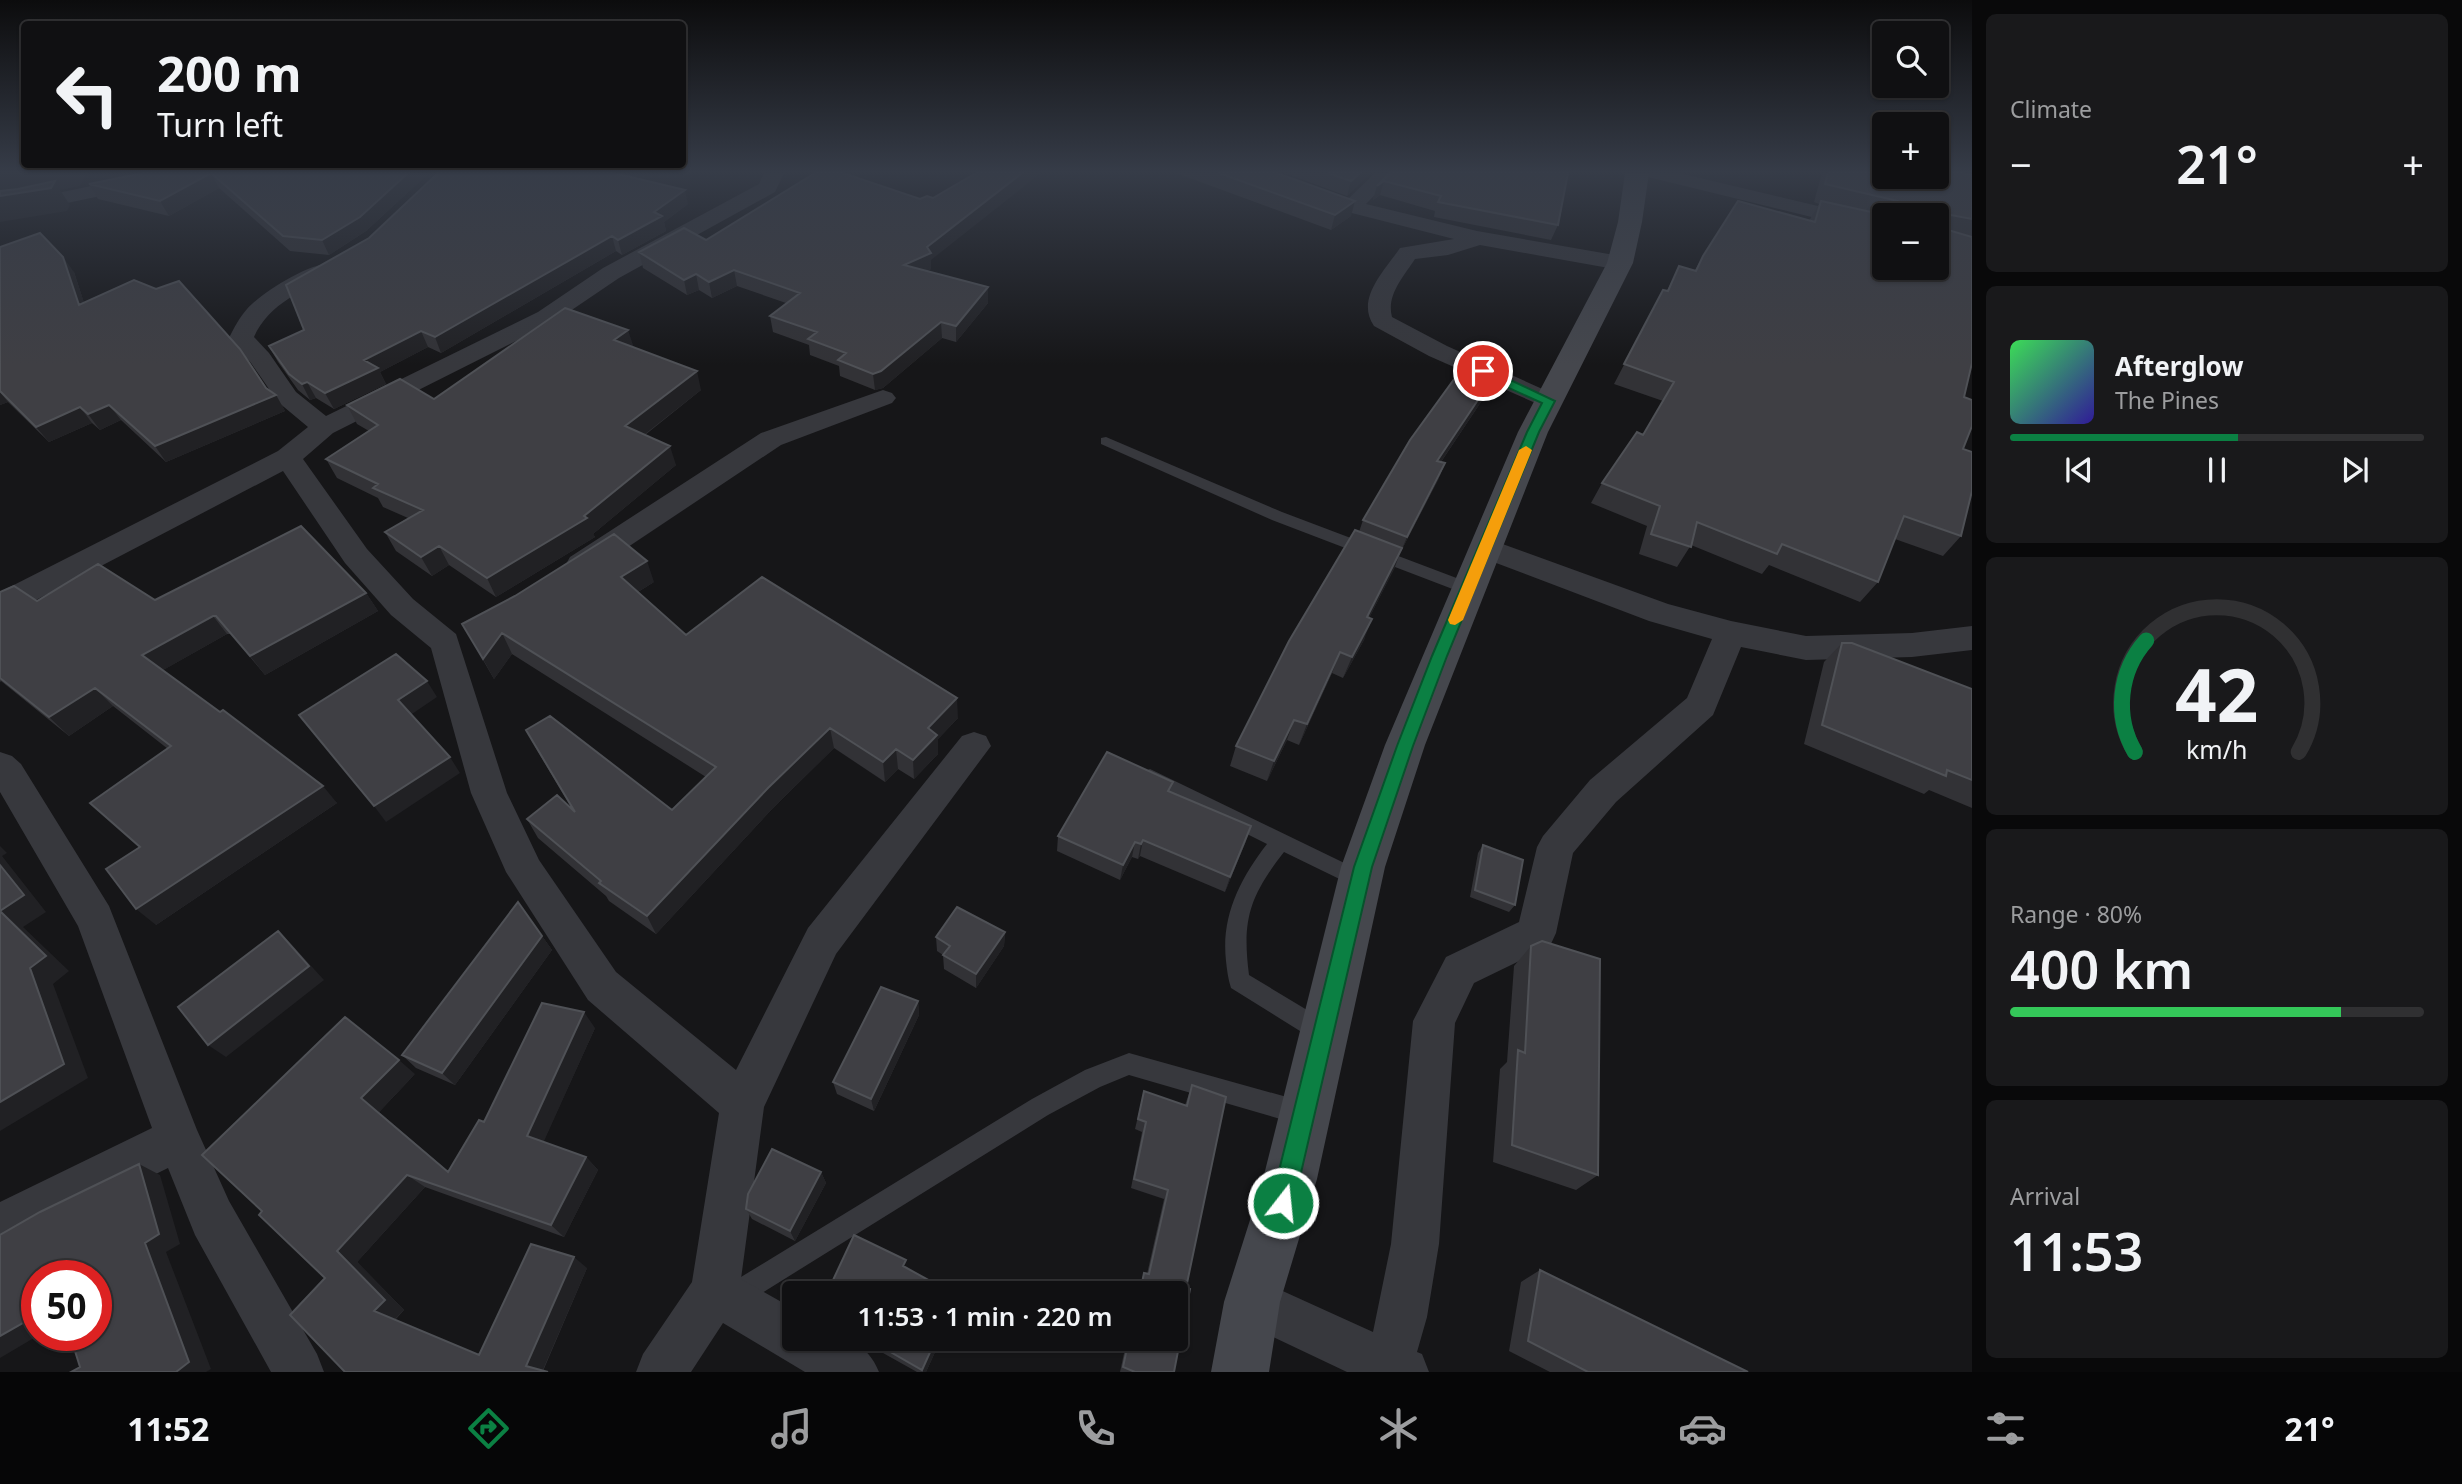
<!DOCTYPE html>
<html lang="en">
<head>
<meta charset="utf-8">
<style>
	body { margin:0; font-family:"Noto Sans",sans-serif; background:#19191b; color:#f1f3f6; height:100vh; display:flex; flex-direction:column; font-size:26px; white-space:nowrap }
	* { box-sizing:border-box; margin:0 }
	p { font-size:23px; color:#9c9d9f }
	.icon { flex:none; width:38px; height:38px; fill:none; stroke:currentColor; stroke-width:2; stroke-linecap:round; stroke-linejoin:round }
	.map { position:relative; flex:1; overflow:hidden }
	.side { display:flex; flex-direction:column; gap:14px; padding:14px; background:#09090a; width:490px }
	.side>* { flex:none }
	.banner { position:absolute; left:21px; top:21px; width:665px; height:147px; border-radius:7px; box-shadow:0 2px 5px #0004,0 0 0 2px #303032; background:#101012; color:#f1f3f6; overflow:hidden }
	.buttons { position:absolute; left:1872px; top:21px; display:grid; gap:14px }
	.buttons a { display:grid; place-items:center; width:77px; height:77px; border-radius:7px; background:#101012; box-shadow:0 2px 5px #0004,0 0 0 2px #303032; font-size:35px }
	.speed { position:absolute; left:21px; top:1260px; display:flex; gap:14px; font-size:35px; font-weight:700; text-align:center }
	.speed>* { display:grid; place-content:center; width:91px; height:91px; border-radius:50%; background:#101012; box-shadow:0 2px 5px #0004,0 0 0 2px #303032; line-height:1 }
	.speed .limit { border:10px solid #d22; background:#fff; color:#111 }
	.pin { position:absolute; display:grid; place-items:center; width:60px; height:60px; color:#fff; margin:-30px; border:4px solid #fff; border-radius:50%; box-shadow:0 2px 7px #0007 }
	.me { position:absolute; width:77px; margin:-38px; rotate:16deg; stroke-linejoin:round; filter:drop-shadow(0 0 5px #0008) }
	.turn { display:flex; align-items:center; gap:24px; height:147px; padding:0 21px; font-size:32px }
	.turn .icon { width:91px; height:91px; stroke-width:2.5 }
	.turn b { display:block; font-size:49px; line-height:60px }
	.big { font-size:52px; font-weight:600; line-height:1.1 }
	.side .card { flex:1; display:flex; flex-direction:column; justify-content:center; gap:10px; min-width:0; padding:0 24px; border-radius:10px; background:#19191b }
	.side .dial { align-items:center; gap:0 }
	.dial svg { height:182px; overflow:visible; fill:none; stroke:#303032; stroke-width:7; stroke-linecap:round; text-anchor:middle }
	.dial text { fill:#f1f3f6; stroke:none }
	.song { display:flex; align-items:center; gap:21px }
	.cover { width:84px; height:84px; border-radius:10px; background:linear-gradient(135deg,hsl(130 70% 55%),hsl(250 70% 35%)) }
	.played { height:7px; border-radius:4px; background:linear-gradient(90deg,#0b8043 55%,#303032 55%) }
	.keys { display:flex; justify-content:space-around; direction:ltr }
	.heat { display:flex; justify-content:space-between; align-items:center; font-size:38px; direction:ltr }
	.charge { height:10px; border-radius:5px; background:linear-gradient(90deg,#34c759 80%,#303032 0) }
	.trip { position:absolute; left:782px; top:1281px; width:406px; height:70px; border-radius:7px; background:#101012; box-shadow:0 2px 5px #0004,0 0 0 2px #303032; font-weight:600; line-height:70px; text-align:center }
	.menu { display:flex; height:112px; justify-content:space-around; align-items:center; background:#060607; color:#9c9d9f }
	.menu .icon { width:49px; height:49px }
	.menu .current { color:#0b8043 }
	.menu b { font-size:32px; color:#f1f3f6 }
	main { display:flex; flex:1; min-height:0 }
	.map>svg:first-child { display:block }
</style>
</head>
<body>
<main>
<div class="map">
<svg width="1972" height="1372" viewBox="0 0 1972 1372">
	<rect width="100%" height="100%" fill="#161618"/>
	<g fill="none" stroke-linecap="round" stroke-linejoin="round">
		<!-- service -->
		<path fill="#37383d" fill-rule="evenodd" d="M1106,437L1282,512L1475,585L1477,589L1475,593H1463L1272,520L1101,444V438Z
			M1150,769L1367,874L1370,880L1367,886L1360,889L1284,852C1249,897 1242,920 1249,975L1332,1025L1335,1033L1332,1041L1324,1044L1316,1041L1231,988C1228,979 1227,970 1226,961C1221,916 1240,879 1267,844L1143,782L1141,777L1143,772Z
			M1129,1053L1301,1101L1309,1105L1313,1113L1309,1121L1301,1125L1129,1075L1100,1087L1048,1115L741,1306L732,1310L723,1306L719,1297L723,1288L1032,1099L1085,1070Z"/>
		<!-- minor -->
		<path fill="#37383d" fill-rule="evenodd" d="M153,173H191L188,177L181,179L34,210L0,213V201L34,198Z
			M764,173H784L775,192L619,278L554,322L333,433L303,459L367,549L413,599L456,634L507,793L539,860L616,972L736,1070L808,928L962,736L974,732L986,736L991,746L836,954L764,1107L741,1279L794,1309V1339C831,1339 863,1332 879,1372H805L723,1323L691,1372H636L643,1354L692,1282L719,1113L588,1000L506,872L471,793L431,648L391,615L345,563L283,471L11,613L0,616V592L278,451L308,427L278,402L251,363L229,338C234,328 239,318 247,309C261,293 314,259 335,264L338,269L335,274C304,290 269,303 254,337L269,353L296,392L326,416L538,312L603,268L759,184Z
			M1250,173H1278L1348,199L1375,173H1396L1366,204L1477,231L1620,256L1628,258L1631,263L1628,268L1620,270L1480,245L1448,255L1415,259C1404,276 1386,295 1392,317L1447,346L1558,396L1562,401L1558,406L1549,409L1429,356L1374,326C1355,299 1385,270 1400,248L1454,239L1344,211L1253,177Z
			M1645,173H1679L1885,222V235L1648,177Z
			M883,390L892,393L896,398L892,403L781,445L592,571L581,574L570,571L566,564L570,557L761,433Z
			M1486,538L1668,604L1731,621L1806,636L1912,633L1972,626V650L1912,657L1806,660L1741,647L1713,715L1616,802L1573,853L1556,933L1550,946L1474,983L1455,1023L1439,1244L1427,1317L1417,1352L1422,1354L1429,1372H1347L1235,1319L1227,1302L1235,1285L1252,1277L1373,1332L1391,1244L1413,1021L1446,957L1519,922L1537,847L1543,836L1590,780L1687,698L1712,639L1649,621L1475,555L1471,548L1475,541Z
			M0,752L12,756L21,764L109,906L197,1130L229,1201L317,1354L324,1372H271L195,1235L168,1168L0,1251V1202L152,1128L78,926L0,792Z"/>
		<!-- secondary -->
		<path fill="#45474d" fill-rule="evenodd" d="M1625,173H1649L1642,222L1633,263L1548,432L1425,745L1385,867L1317,1179L1280,1302L1269,1372H1211L1224,1302L1263,1179L1341,867L1385,745L1518,432L1607,263L1618,222Z"/>
	</g>
	<!-- wall -->
	<path fill="#323236" fill-rule="evenodd" d="M143,173H429L366,231L329,255L290,251L219,188L169,216L98,199L89,184Z
		M1176,173H1277L1351,216L1331,230Z
		M1285,173H1371L1347,196Z
		M1390,173L1558,225L1551,240L1434,217L1435,211L1380,195L1373,200L1377,186Z
		M1822,173L1972,175V363L1964,397L1961,536L1943,556L1895,539L1878,582L1860,602L1769,565L1762,574L1691,545L1677,567L1639,554L1647,526L1591,503L1602,483L1643,435L1663,401L1614,384L1663,290L1667,291L1679,266L1695,270L1703,256L1809,221L1819,204L1814,202ZM1885,215H1937L1885,268Z
		M688,204L664,222L666,231L622,255L616,251L441,353L428,347L380,372L386,384L334,409L316,398L310,400L298,390L278,362L269,346L304,330L369,238Z
		M706,240L931,260V269L927,271L988,303L956,342L942,338L883,388L875,390L840,376L839,366L810,355L809,345L773,332L770,316L786,303L737,286L712,298L699,290L687,295L643,268L639,252Z
		M0,247L74,272L84,303L266,388L276,395L285,411L166,462L121,420L100,430L92,423L49,442L8,402L0,405Z
		M633,347L701,390L645,435L676,465L593,534L595,537L496,597L449,565L432,576L396,551L385,532L408,518L383,507L378,498L337,478L326,459L369,431L357,424L347,405L434,399Z
		M1498,370L1491,387L1441,462L1445,463L1438,480L1400,553L1394,569L1369,618L1364,640L1343,678L1332,673L1299,745L1287,740L1267,781L1230,766L1236,746L1359,532L1363,520Z
		M654,582L638,592L686,635L958,718L938,739V754L914,779L898,769L885,782L834,748L773,808L656,934L609,901L606,896L538,838L527,819L572,809L537,750L526,730L672,810L706,777L512,654L494,679L462,624Z
		M0,592L37,601L155,600L366,593L378,611L265,675L231,634H227L163,670L337,803L156,925L140,847L168,749L113,706L69,736L1,681L0,682Z
		M1842,643L1972,689V808L1929,790L1924,794L1804,744L1824,662Z
		M1170,792L1246,841L1225,892L1140,856L1138,859L1132,857L1120,880L1057,851L1058,836Z
		M1483,845L1515,905L1509,912L1470,897L1478,853Z
		M1005,932L1004,946L976,988L944,969L943,955L937,951L936,937Z
		M542,936L552,950L455,1085L416,1068L402,1055Z
		M1531,946L1598,1175L1576,1190L1493,1162L1500,1069L1507,1062L1514,966Z
		M918,1001L919,1015L874,1111L837,1094L833,1082Z
		M595,1028L543,1142L586,1157L598,1170L564,1237L425,1187L357,1262L404,1310L395,1320L479,1355L587,1268L543,1371L345,1372L325,1278L259,1215L415,1074L379,1112L449,1172L484,1122Z
		M1192,1085L1186,1288L1174,1372H1120L1127,1339H1176V1293H1138L1141,1281L1144,1273L1147,1274L1164,1199L1131,1188L1142,1132L1135,1129L1144,1091L1185,1105Z
		M821,1172L826,1183L795,1241L752,1219L746,1209Z
		M1540,1270L1748,1372H1550L1509,1351L1521,1282Z
		M858,1339H941L926,1372H917Z"/>
	<!-- shaded-wall -->
	<path fill="#212124" d="M0,173H87L80,186L60,190L70,205L67,211L0,222Z
		M211,173L219,188L169,216L160,201Z
		M408,173H429L366,231L329,255L322,240Z
		M1022,173H1041L931,260V269L905,281L904,265Z
		M1360,173H1371L1347,196L1351,181Z
		M1384,181L1380,195L1373,200L1377,186Z
		M685,190L688,204L664,222L666,231L622,255L618,240Z
		M1355,201L1351,216L1331,230L1335,215Z
		M612,236L616,251L441,353L435,337Z
		M63,257L74,272L90,321L79,305Z
		M734,270L737,286L712,298L709,282Z
		M696,274L699,290L687,295L684,280Z
		M988,287V303L956,342V326Z
		M941,322L942,338L883,388L875,390L873,374Z
		M628,330L634,348L614,340Z
		M421,331L428,347L380,372L386,384L334,409L325,393L364,360Z
		M1498,370L1491,387L1430,478L1437,461Z
		M697,371L701,390L631,445L625,426Z
		M307,382L316,398L310,400L302,384Z
		M0,392L8,402L0,405Z
		M276,395L285,411L166,462L155,446Z
		M109,405L121,420L100,430L88,414Z
		M80,407L92,423L49,442L36,427Z
		M670,446L676,465L593,534L595,537L496,597L487,578L584,516Z
		M1445,463L1438,480L1400,553L1394,569L1359,638L1367,617L1402,549L1407,537Z
		M439,546L449,565L432,576L421,557Z
		M647,561L654,582L628,598L621,577Z
		M366,593L378,611L265,675L250,656Z
		M213,616L227,634L158,673L142,655Z
		M1372,619L1364,640L1343,678L1352,657Z
		M502,633L512,654L494,679L483,659Z
		M1340,652L1332,673L1299,745L1307,724Z
		M427,681L437,697L409,716L398,700Z
		M95,688L113,706L69,736L49,717Z
		M957,698L958,718L938,739V754L914,779L913,760L928,728Z
		M1294,720L1287,740L1267,781L1274,761Z
		M830,728L834,748L773,808L656,934L647,916L768,788Z
		M896,749L898,769L885,782L883,762Z
		M450,757L460,773L386,822L374,806Z
		M323,786L337,803L156,925L136,909Z
		M1251,826L1246,841L1225,892L1230,877Z
		M1143,840L1140,856L1138,859L1141,844Z
		M1135,842L1132,857L1120,880L1123,865Z
		M0,846L7,853L2,856L46,912L23,927L69,971L53,984L88,1078L0,1131Z
		M278,931L293,946L324,980L226,1057L208,1045Z
		M1005,932L1004,946L976,988V974Z
		M542,936L552,950L455,1085L442,1073Z
		M918,1001L919,1015L874,1111L871,1099Z
		M584,1012L595,1028L540,1150L527,1136Z
		M399,1060L415,1074L379,1112L464,1185L361,1098Z
		M586,1157L598,1170L564,1237L551,1225Z
		M139,1164L160,1175L180,1244L166,1252L211,1369L206,1372H176L145,1243Z
		M821,1172L826,1183L795,1241L790,1231Z
		M407,1175L425,1187L357,1262L404,1310L394,1320L374,1311L337,1251Z
		M574,1257L587,1268L542,1372L526,1366Z
		M37,1315V1335H39L0,1358V1336Z
		M936,1339H941L926,1372H923L922,1370Z"/>
	<!-- building -->
	<path fill="#3f3f44" stroke="#4f5156" stroke-width="2" d="M143,173H408L360,217L322,240L283,236L211,173L160,201L89,184Z
		M438,173H614L685,190L654,212L662,216L618,240L612,236L435,337L421,331L364,360L378,368L325,393L307,382L302,384L289,374L269,346L304,330L286,285L369,238Z
		M815,173H843L920,199L927,196L933,198L976,173H1022L927,247L931,253L904,265L988,287L956,326L941,322L881,371L873,374L838,360L846,353L808,339L817,332L770,316L800,293L734,270L709,282L696,274L684,280L639,252L684,228L706,240Z
		M1219,173H1277L1355,201L1335,215Z
		M1328,173H1360L1351,181Z
		M1390,173H1568L1558,225L1438,202L1441,196L1384,181L1377,186Z
		M1828,173H1885V177H1937V173H1964L1972,175V219L1951,215L1947,217L1948,230L1972,237V363L1964,397L1972,400V426L1963,449L1972,452V491L1961,536L1904,516L1878,582L1782,544L1777,554L1697,522L1691,547L1651,534L1660,506L1602,483L1637,432L1643,435L1674,382L1624,364L1663,290L1668,291L1679,266L1696,271L1703,256L1738,201L1815,222L1821,201L1885,215V268H1937V215H1899L1898,201L1825,184Z
		M55,181L51,188L0,196V191L18,189Z
		M40,233L63,257L79,305L134,280L156,289L179,281L240,349L266,388L276,395L155,446L109,405L88,414L80,407L36,427L0,391V247Z
		M565,308L628,330L614,340L697,371L625,426L670,446L584,516L587,518L487,578L439,546L421,557L385,532L423,510L373,488L378,484L326,459L378,425L347,405L400,379L434,399Z
		M1468,360L1498,370L1437,461L1445,463L1407,537L1363,520L1410,440Z
		M301,526L366,593L250,656L216,616H213L142,655L220,712L223,710L323,786L136,909L106,869L140,847L90,803L171,746L95,688L49,717L0,678V592L14,586L37,601L98,564L155,600Z
		M1355,530L1402,548L1367,617L1372,619L1352,657L1340,652L1307,724L1294,720L1274,761L1236,746L1289,641Z
		M614,534L647,561L621,577L686,635L762,577L957,698L928,728L937,735L913,760L896,749L883,762L830,728L768,788L647,916L599,883L601,881L527,819L557,795L575,812L526,730L550,716L672,810L716,767L502,633L483,659L462,624L515,596Z
		M1842,643H1852L1972,689V780L1947,770L1946,776L1822,725Z
		M396,654L427,681L398,700L450,757L374,806L299,715Z
		M1107,752L1173,782L1168,791L1251,826L1230,877L1143,840L1141,844L1135,842L1123,865L1058,836Z
		M1483,845L1523,860L1515,905L1475,890Z
		M0,865L24,895L0,911L46,956L30,968L64,1064L0,1102Z
		M518,902L542,936L442,1073L402,1055Z
		M957,907L1005,932L976,974L943,955L950,946L936,937Z
		M278,931L309,966L208,1045L178,1007Z
		M1542,941L1600,959L1598,1175L1512,1145L1518,1050L1525,1053L1531,946Z
		M881,987L918,1001L871,1099L833,1082Z
		M542,1003L584,1012L527,1136L586,1157L551,1225L407,1175L337,1251L385,1300L374,1311L479,1355L531,1244L574,1257L526,1366L548,1372H345L290,1315L325,1278L259,1215L262,1211L202,1155L345,1017L399,1060L361,1098L448,1172L479,1120L484,1122Z
		M1192,1085L1226,1097L1186,1288L1190,1289L1174,1372H1135L1123,1367L1129,1339H1176V1293H1140L1144,1273L1149,1274L1168,1190L1134,1179L1146,1122L1138,1119L1144,1091L1187,1106Z
		M772,1149L821,1172L790,1231L746,1209L748,1194Z
		M139,1164L159,1234L145,1243L189,1362L176,1372H71L80,1367L70,1335H96V1276H37V1315L0,1336V1235L40,1212Z
		M854,1235L906,1260L903,1266L952,1293H827Z
		M1540,1270L1748,1372H1588L1528,1341Z
		M868,1339H936L922,1370Z"/>
	<!-- sky -->
	<linearGradient id="sky" x2="0" y2="1"><stop stop-color="#0c0c0d"/><stop offset="0.47" stop-color="#363c48"/><stop offset="1" stop-color="#363c48" stop-opacity="0"/></linearGradient>
	<rect width="1972" height="365" fill="url(#sky)"/>
	<!-- route -->
	<path fill="#0b8043" stroke="#07532c" stroke-width="2" d="M1483,367L1555,401L1539,432L1447,656L1413,746L1372,867L1294,1203L1290,1211L1283,1215L1275,1211L1271,1203L1354,867L1397,746L1432,656L1527,432L1542,403L1478,374L1477,371Z"/>
	<!-- slow -->
	<path fill="#f59e0b" d="M1526,446L1532,450L1463,620L1455,625L1450,624L1448,620L1519,450Z"/>
</svg>
<div class="buttons">
<a><svg class="icon" aria-label="search" viewBox="0 0 24 24"><circle cx="10" cy="10" r="6"/><path d="M15 15l6 6"/></svg></a>
<a>+</a>
<a>−</a>
</div>
<div class="speed"><div class="limit">50</div></div>
<div class="pin" style="left:1483px;top:371px;background:#d93025"><svg class="icon" aria-label="arrive" viewBox="0 0 24 24"><path d="M6 21V4h12l-3 4 3 4H6"/></svg></div>
<svg class="me" style="left:1283px;top:1203px" viewBox="-20 -20 40 40"><circle r="17" fill="#0b8043" stroke="#fff" stroke-width="3"/><path d="M0-11L8 9 0 5-8 9z" fill="#fff"/></svg>
<div class="trip">11:53 · 1 min · 220 m</div>
<div class="banner">
<div class="turn"><svg class="icon" aria-label="left" viewBox="0 0 24 24"><path d="M17 20v-9H6M10 6l-5 5 5 5"/></svg><div><b>200 m</b>Turn left</div></div>
</div>
</div>
<section class="side">
<div class="card"><p>Climate</p>
<div class="heat"><a>−</a><b class="big">21°</b><a>+</a></div>
</div>
<div class="card">
<div class="song"><i class="cover"></i><div><b>Afterglow</b><p>The Pines</p></div></div>
<div class="played"></div>
<div class="keys"><svg class="icon" aria-label="previous" viewBox="0 0 24 24"><path d="M18 5L8 12l10 7zM5 5v14"/></svg><svg class="icon" aria-label="pause" viewBox="0 0 24 24"><path d="M8 5v14M16 5v14"/></svg><svg class="icon" aria-label="next" viewBox="0 0 24 24"><path d="M6 5l10 7-10 7zM19 5v14"/></svg></div>
</div>
<div class="card dial"><svg viewBox="0 0 100 80">
<path d="M14 69A42 42 0 1 1 86 69"/>
<path d="M14 69A42 42 0 0 1 19 20" stroke="#0b8043"/>
<text x="50" y="56" font-size="32" font-weight="700">42</text>
<text x="50" y="72" font-size="11">km/h</text>
</svg></div>
<div class="card"><p>Range · 80%</p><b class="big">400 km</b><div class="charge"></div></div>
<div class="card"><p>Arrival</p><b class="big">11:53</b></div>
</section>
</main>
<nav class="menu">
<b>11:52</b>
<svg class="icon current" aria-label="directions" viewBox="0 0 24 24"><path d="M12 3l9 9-9 9-9-9zM9 14v-3h6M13 9l2 2-2 2"/></svg>
<svg class="icon" aria-label="music" viewBox="0 0 24 24"><path d="M9 18V5l10-2v13"/><circle cx="6" cy="18" r="3"/><circle cx="16" cy="16" r="3"/></svg>
<svg class="icon" aria-label="phone" viewBox="0 0 24 24"><path d="M5 4h4l2 5-3 2q2 4 5 5l2-3 5 2v4C11 20 4 13 5 4z"/></svg>
<svg class="icon" aria-label="climate" viewBox="0 0 24 24"><path d="M12 3v18M4 7l16 10M4 17L20 7"/></svg>
<svg class="icon" aria-label="car" viewBox="0 0 24 24"><path d="M5 17H2v-5l4-1 3-4h7l3 4 3 1v5h-3M9 17h6M6 11h13"/><circle cx="7" cy="17" r="2"/><circle cx="17" cy="17" r="2"/></svg>
<svg class="icon" aria-label="filters" viewBox="0 0 24 24"><path d="M4 7h16M4 17h16"/><circle cx="9" cy="7" r="2"/><circle cx="15" cy="17" r="2"/></svg>
<b>21°</b>
</nav>
</body>
</html>
